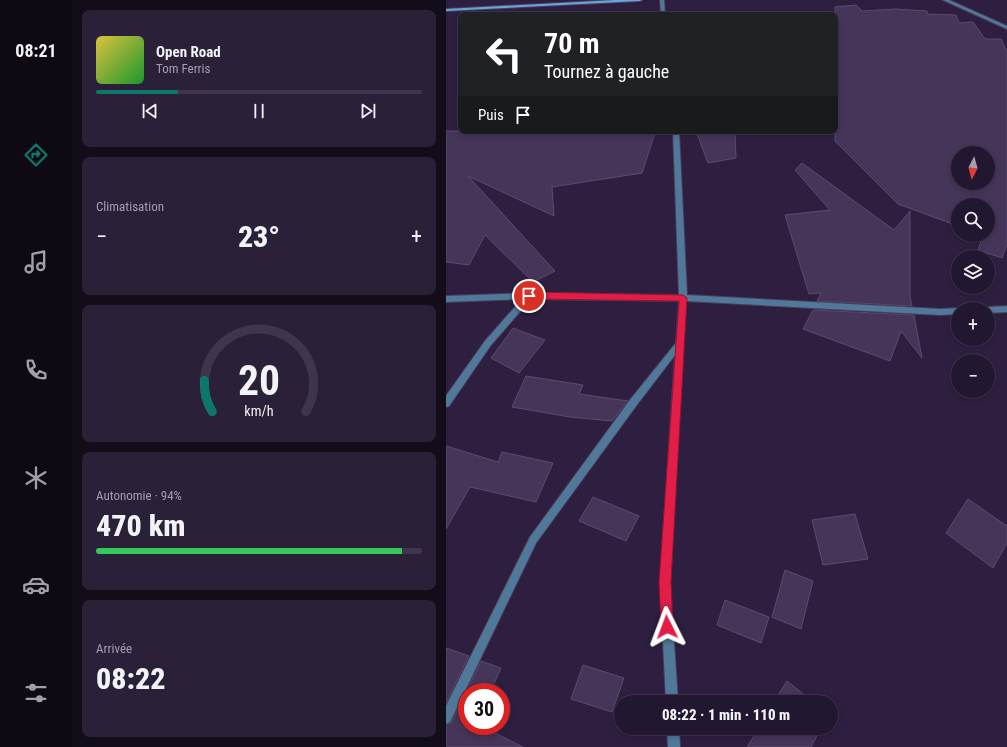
<!DOCTYPE html>
<html lang="fr">
<head>
<meta charset="utf-8">
<style>
	body { margin:0; font-family:"Roboto Condensed",sans-serif; background:#2a2038; color:#f1f3f6; height:100vh; display:flex; flex-direction:column; font-size:15px; white-space:nowrap }
	* { box-sizing:border-box; margin:0 }
	p { font-size:13px; color:#a29fab }
	.icon { flex:none; width:22px; height:22px; fill:none; stroke:currentColor; stroke-width:2; stroke-linecap:round; stroke-linejoin:round }
	.map { position:relative; flex:1; overflow:hidden }
	.panel { display:flex; flex-direction:column; gap:10px; padding:10px; background:#130d1a; width:374px }
	.panel>* { flex:none }
	.hud { position:absolute; left:12px; top:12px; width:380px; height:122px; border-radius:8px; box-shadow:0 2px 6px #0003,0 0 0 1px #3f364c; background:#202124; color:#fff; overflow:hidden }
	.needle { width:26px; rotate:186deg }
	.fabs { position:absolute; left:505px; top:146px; display:grid; gap:8px }
	.fabs a { display:grid; place-items:center; width:44px; height:44px; border-radius:50%; background:#221730; box-shadow:0 2px 6px #0003,0 0 0 1px #3f364c; font-size:20px }
	.speed { position:absolute; left:12px; top:683px; display:flex; gap:8px; font-size:20px; font-weight:700; text-align:center }
	.speed>* { display:grid; place-content:center; width:52px; height:52px; border-radius:50%; background:#221730; box-shadow:0 2px 6px #0003,0 0 0 1px #3f364c; line-height:1 }
	.speed .limit { border:6px solid #d22; background:#fff; color:#111 }
	.pin { position:absolute; display:grid; place-items:center; width:34px; height:34px; color:#fff; margin:-17px; border:2px solid #fff; border-radius:50%; box-shadow:0 1px 4px #0007 }
	.me { position:absolute; width:44px; margin:-22px; rotate:357deg; stroke-linejoin:round; filter:drop-shadow(0 0 3px #0008) }
	.turn { display:flex; align-items:center; gap:14px; height:84px; padding:0 20px; font-size:18px }
	.turn .icon { width:52px; height:52px; stroke-width:2.5 }
	.turn b { display:block; font-size:28px; line-height:34px }
	.then { display:flex; align-items:center; height:38px; padding:0 20px; background:#0003; gap:8px; font-size:15px }
	.big { font-size:30px; font-weight:800; line-height:1.1 }
	.panel .card { flex:1; display:flex; flex-direction:column; justify-content:center; gap:6px; min-width:0; padding:0 14px; border-radius:8px; background:#2a2038 }
	.panel .dial { align-items:center; gap:0 }
	.dial svg { height:104px; overflow:visible; fill:none; stroke:#3f364c; stroke-width:7; stroke-linecap:round; text-anchor:middle }
	.dial text { fill:#f1f3f6; stroke:none }
	.song { display:flex; align-items:center; gap:12px }
	.cover { width:48px; height:48px; border-radius:6px; background:linear-gradient(135deg,hsl(50 70% 55%),hsl(130 70% 35%)) }
	.played { height:4px; border-radius:2px; background:linear-gradient(90deg,#0f766e 25%,#3f364c 25%) }
	.keys { display:flex; justify-content:space-around; direction:ltr }
	.heat { display:flex; justify-content:space-between; align-items:center; font-size:22px; direction:ltr }
	.charge { height:6px; border-radius:3px; background:linear-gradient(90deg,#34c759 94%,#3f364c 0) }
	.trip { position:absolute; left:168px; top:695px; width:224px; height:40px; border-radius:20px; background:#221730; box-shadow:0 2px 6px #0003,0 0 0 1px #3f364c; font-weight:800; line-height:40px; text-align:center }
	main { display:flex; flex:1; min-height:0 }
	.tabs { display:flex; flex-direction:column; width:72px; justify-content:space-around; align-items:center; background:#0e0913; color:#a29fab }
	.tabs .icon { width:28px; height:28px }
	.tabs .selected { color:#0f766e }
	.tabs b { font-size:18px; color:#f1f3f6 }
	.map>svg:first-child { display:block }
</style>
</head>
<body>
<main>
<nav class="tabs">
<b>08:21</b>
<svg class="icon selected" aria-label="directions" viewBox="0 0 24 24"><path d="M12 3l9 9-9 9-9-9zM9 14v-3h6M13 9l2 2-2 2"/></svg>
<svg class="icon" aria-label="music" viewBox="0 0 24 24"><path d="M9 18V5l10-2v13"/><circle cx="6" cy="18" r="3"/><circle cx="16" cy="16" r="3"/></svg>
<svg class="icon" aria-label="phone" viewBox="0 0 24 24"><path d="M5 4h4l2 5-3 2q2 4 5 5l2-3 5 2v4C11 20 4 13 5 4z"/></svg>
<svg class="icon" aria-label="climate" viewBox="0 0 24 24"><path d="M12 3v18M4 7l16 10M4 17L20 7"/></svg>
<svg class="icon" aria-label="car" viewBox="0 0 24 24"><path d="M5 17H2v-5l4-1 3-4h7l3 4 3 1v5h-3M9 17h6M6 11h13"/><circle cx="7" cy="17" r="2"/><circle cx="17" cy="17" r="2"/></svg>
<svg class="icon" aria-label="filters" viewBox="0 0 24 24"><path d="M4 7h16M4 17h16"/><circle cx="9" cy="7" r="2"/><circle cx="15" cy="17" r="2"/></svg>
</nav>
<section class="panel">
<div class="card">
<div class="song"><i class="cover"></i><div><b>Open Road</b><p>Tom Ferris</p></div></div>
<div class="played"></div>
<div class="keys"><svg class="icon" aria-label="previous" viewBox="0 0 24 24"><path d="M18 5L8 12l10 7zM5 5v14"/></svg><svg class="icon" aria-label="pause" viewBox="0 0 24 24"><path d="M8 5v14M16 5v14"/></svg><svg class="icon" aria-label="next" viewBox="0 0 24 24"><path d="M6 5l10 7-10 7zM19 5v14"/></svg></div>
</div>
<div class="card"><p>Climatisation</p>
<div class="heat"><a>−</a><b class="big">23°</b><a>+</a></div>
</div>
<div class="card dial"><svg viewBox="0 0 100 80">
<path d="M14 69A42 42 0 1 1 86 69"/>
<path d="M14 69A42 42 0 0 1 8 45" stroke="#0f766e"/>
<text x="50" y="56" font-size="32" font-weight="700">20</text>
<text x="50" y="72" font-size="11">km/h</text>
</svg></div>
<div class="card"><p>Autonomie · 94%</p><b class="big">470 km</b><div class="charge"></div></div>
<div class="card"><p>Arrivée</p><b class="big">08:22</b></div>
</section>
<div class="map">
<svg width="561" height="747" viewBox="0 0 561 747">
	<rect width="100%" height="100%" fill="#2e1f40"/>
	<!-- building -->
	<path fill="#453559" stroke="#5b4b70" fill-rule="evenodd" d="M410,5L416,11L449,9L481,11V14L510,15L513,23L527,22L539,39H555L561,52V244L556,258L532,250L537,235H542V205H512V226L452,204L389,141V7ZM512,153H542V183H512Z
		M0,131H181L209,133L196,173L106,187L108,216L22,176L109,271L87,282L39,235L23,265L0,262Z
		M250,131H289L290,158L262,163Z
		M356,163L448,230L464,211V297L466,306L371,301L375,293L363,294L339,215L384,210L349,170Z
		M367,310L468,315L476,358L455,331L444,361L357,329Z
		M67,328L99,340L73,373L45,358Z
		M80,376L137,385L133,394L182,401L166,421L124,417L66,407Z
		M0,446L52,462L56,452L107,463L90,502L24,487L0,529Z
		M147,497L193,516L180,541L133,521Z
		M522,499L561,526V543L547,568L500,533Z
		M409,514L422,559L377,565L366,520Z
		M339,570L367,581L355,629L326,617Z
		M279,600L323,617L315,643L271,625Z
		M0,648L23,656L0,703Z
		M35,661L55,668L44,692H21V726H35L77,747H0V725L5,723Z
		M137,665L178,678L166,712L125,699Z
		M341,681L367,702H328Z
		M313,728H375L365,747H301Z"/>
	<g fill="none" stroke-linecap="round" stroke-linejoin="round">
		<!-- minor casing -->
		<g stroke="#4b3d5c" stroke-width="2">
			<path id="minor" d="M214,0H218L219,15H215Z
				M497,0H503L561,26V29Z
				M227,131H233L241,295L494,309L512,308L515,309H512V314L494,315L240,301L224,582L232,702H220L214,582L229,355L190,406L90,543L4,722L0,724V706L84,537L184,400L230,343L233,301L85,299L45,345L3,406L0,407V396L39,341L76,299L0,302V296L83,293L233,295Z
				M561,306V312L542,313V309H539L542,307Z
				M221,728H233L234,747H222Z"/>
		</g>
		<!-- secondary casing -->
		<g stroke="#4b3d5c" stroke-width="2">
			<path id="secondary" d="M169,0H196L194,1L0,11V9Z"/>
		</g>
		<!-- minor -->
		<use href="#minor" fill="#507999" fill-rule="evenodd"/>
		<!-- secondary -->
		<use href="#secondary" fill="#64a7da" fill-rule="evenodd"/>
	</g>
	<!-- route -->
	<path fill="#e11d48" stroke="#92132f" d="M83,292L237,295L241,298L225,582L227,627L226,631L221,633L217,631L215,627L213,582L233,301L83,299L79,296Z"/>
</svg>
<div class="fabs">
<a><svg class="needle" viewBox="-14 -14 28 28"><path d="M0-13l5 13h-10z" fill="#e53935"/><path d="M0 13l5-13h-10z" fill="#a29fab"/></svg></a>
<a><svg class="icon" aria-label="search" viewBox="0 0 24 24"><circle cx="10" cy="10" r="6"/><path d="M15 15l6 6"/></svg></a>
<a><svg class="icon" aria-label="layers" viewBox="0 0 24 24"><path d="M12 4l9 5-9 5-9-5zM3 14l9 5 9-5"/></svg></a>
<a>+</a>
<a>−</a>
</div>
<div class="speed"><div class="limit">30</div></div>
<div class="pin" style="left:83px;top:296px;background:#d93025"><svg class="icon" aria-label="arrive" viewBox="0 0 24 24"><path d="M6 21V4h12l-3 4 3 4H6"/></svg></div>
<svg class="me" style="left:221px;top:627px" viewBox="-20 -20 40 40"><path d="M0-17L14 15 0 8-14 15z" fill="#e11d48" stroke="#fff" stroke-width="4"/></svg>
<div class="trip">08:22 · 1 min · 110 m</div>
<div class="hud">
<div class="turn"><svg class="icon" aria-label="left" viewBox="0 0 24 24"><path d="M17 20v-9H6M10 6l-5 5 5 5"/></svg><div><b>70 m</b>Tournez à gauche</div></div>
<div class="then">Puis<svg class="icon" aria-label="arrive" viewBox="0 0 24 24"><path d="M6 21V4h12l-3 4 3 4H6"/></svg></div>
</div>
</div>
</main>
</body>
</html>
